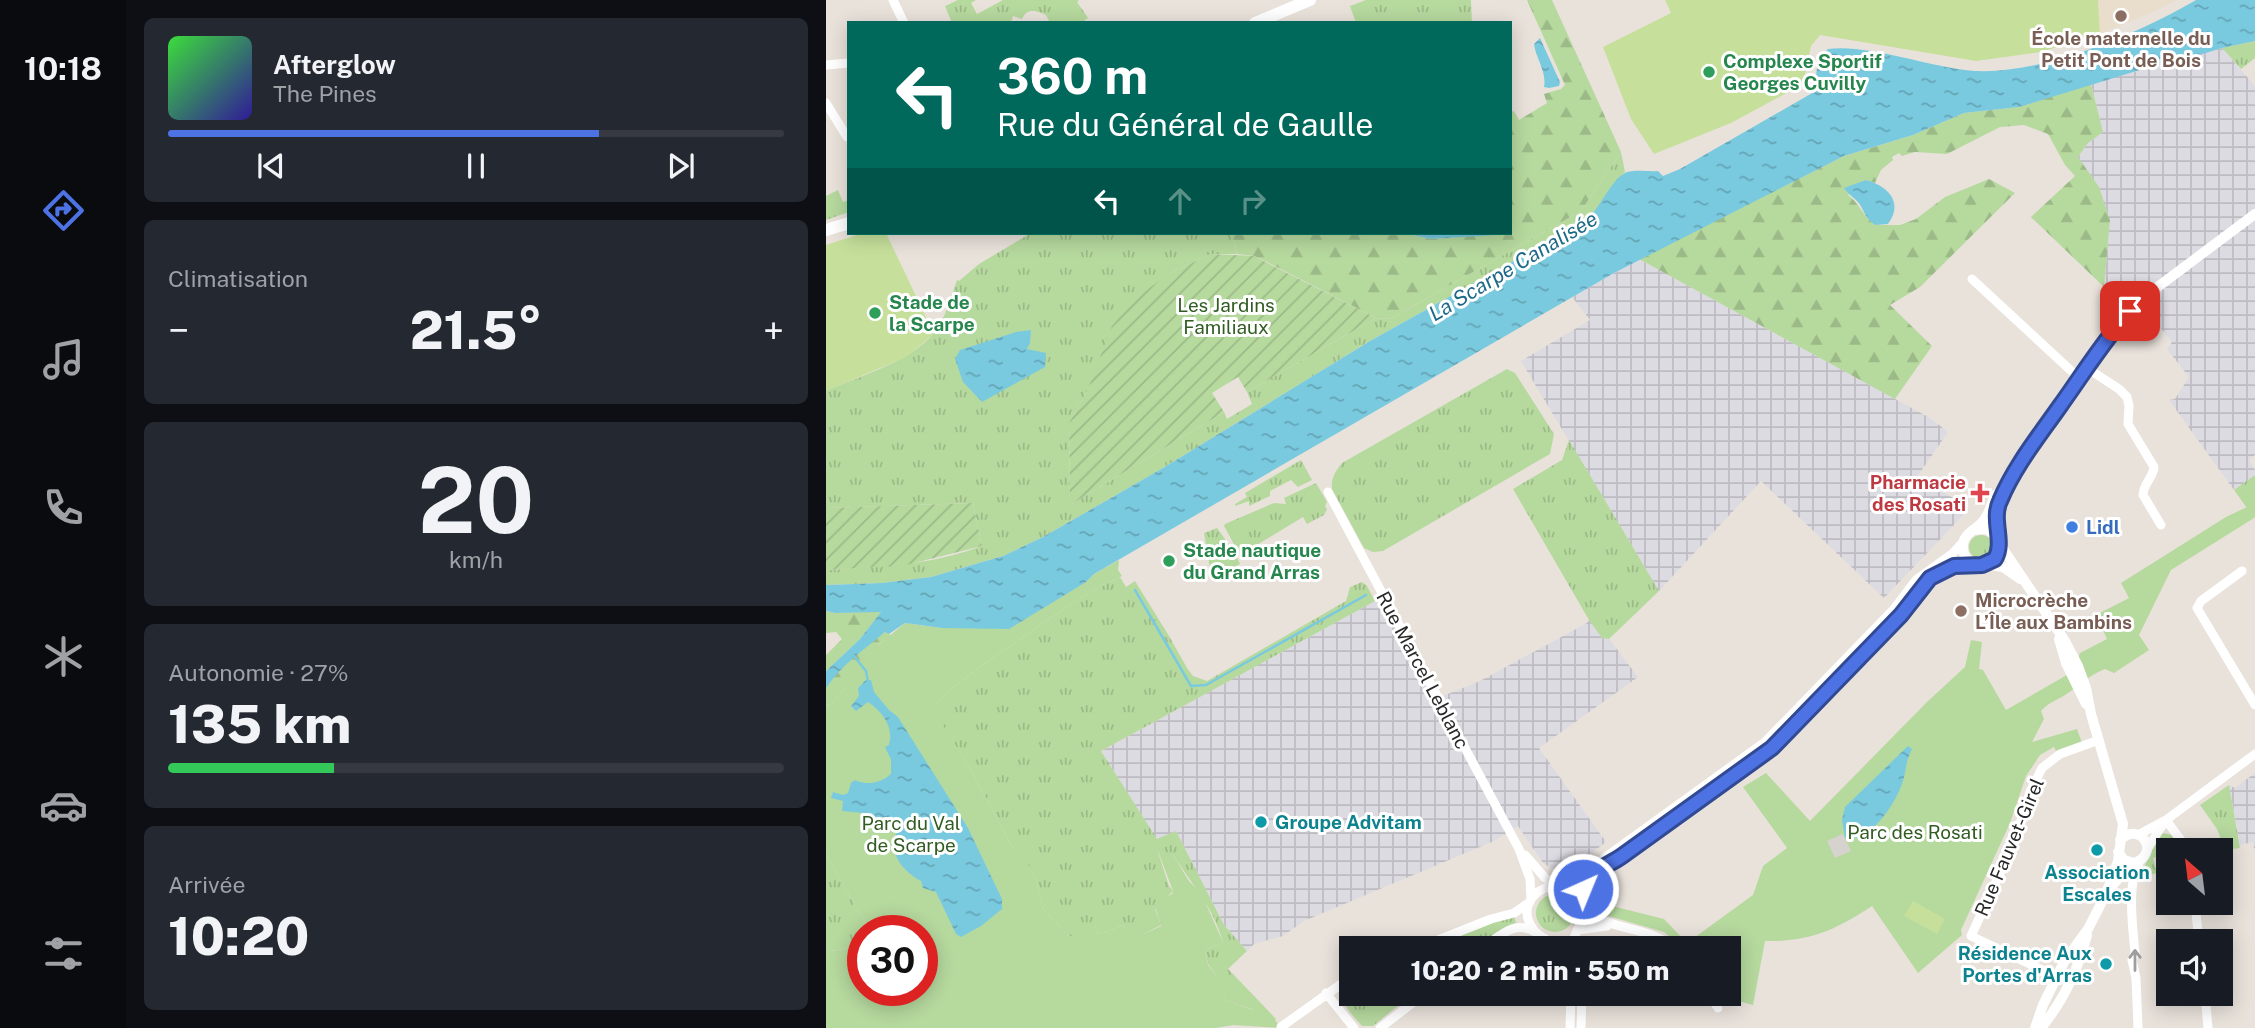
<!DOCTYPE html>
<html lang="fr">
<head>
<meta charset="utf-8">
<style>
	body { margin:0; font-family:"Public Sans",sans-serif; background:#242831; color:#f1f3f6; height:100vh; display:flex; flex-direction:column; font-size:26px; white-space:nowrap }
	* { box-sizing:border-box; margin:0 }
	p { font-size:23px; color:#9ea1a6 }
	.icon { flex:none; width:38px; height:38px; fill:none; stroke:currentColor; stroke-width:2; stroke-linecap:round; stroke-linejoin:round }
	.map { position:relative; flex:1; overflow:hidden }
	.sheet { display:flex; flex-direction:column; gap:18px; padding:18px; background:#0d0f14; width:700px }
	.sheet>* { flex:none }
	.hud { position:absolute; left:21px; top:21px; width:665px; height:214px; border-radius:0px; box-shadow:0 4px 18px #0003; background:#00695c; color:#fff; overflow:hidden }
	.needle { width:46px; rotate:332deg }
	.tools { position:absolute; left:1330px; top:838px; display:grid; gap:14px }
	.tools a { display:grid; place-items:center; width:77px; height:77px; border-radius:0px; background:#171b24; box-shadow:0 4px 18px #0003; font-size:35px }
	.speed { position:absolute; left:21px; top:915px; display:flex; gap:14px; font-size:35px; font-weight:700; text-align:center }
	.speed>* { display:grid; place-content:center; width:91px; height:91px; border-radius:50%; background:#171b24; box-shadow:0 4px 18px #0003; line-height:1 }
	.speed .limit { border:10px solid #d22; background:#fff; color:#111 }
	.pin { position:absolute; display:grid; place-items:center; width:60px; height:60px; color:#fff; margin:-30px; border-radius:14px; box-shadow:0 4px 10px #0006 }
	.me { position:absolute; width:77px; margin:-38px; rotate:44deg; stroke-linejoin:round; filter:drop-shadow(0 0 5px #0008) }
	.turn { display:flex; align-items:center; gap:24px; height:147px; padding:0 35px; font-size:32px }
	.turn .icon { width:91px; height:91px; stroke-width:2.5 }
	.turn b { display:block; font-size:49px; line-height:60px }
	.lanes { display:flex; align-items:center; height:66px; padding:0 35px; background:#0003; justify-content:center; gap:35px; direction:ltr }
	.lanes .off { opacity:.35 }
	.big { font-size:52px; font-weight:800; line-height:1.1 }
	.sheet .card { flex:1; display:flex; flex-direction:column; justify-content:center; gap:10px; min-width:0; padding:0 24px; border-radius:10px; background:#242831 }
	.sheet .dial { align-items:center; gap:0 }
	.dial b { font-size:91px; line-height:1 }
	.song { display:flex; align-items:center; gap:21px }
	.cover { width:84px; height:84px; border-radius:10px; background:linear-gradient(135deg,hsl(120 70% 55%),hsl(250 70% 35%)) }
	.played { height:7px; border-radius:4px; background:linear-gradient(90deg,#4d72e4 70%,#363941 70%) }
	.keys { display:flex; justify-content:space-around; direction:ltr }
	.heat { display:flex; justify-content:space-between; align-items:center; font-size:38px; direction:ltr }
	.charge { height:10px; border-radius:5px; background:linear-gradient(90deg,#34c759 27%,#363941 0) }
	.trip { position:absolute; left:513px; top:936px; width:402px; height:70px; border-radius:0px; background:#171b24; box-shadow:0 4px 18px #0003; font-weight:800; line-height:70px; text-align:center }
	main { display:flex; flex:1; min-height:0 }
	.menu { display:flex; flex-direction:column; width:126px; justify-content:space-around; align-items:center; background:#090b0e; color:#9ea1a6 }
	.menu .icon { width:49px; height:49px }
	.menu .current { color:#4d72e4 }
	.menu b { font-size:32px; color:#f1f3f6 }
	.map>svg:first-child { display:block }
</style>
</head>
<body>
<main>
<nav class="menu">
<b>10:18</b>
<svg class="icon current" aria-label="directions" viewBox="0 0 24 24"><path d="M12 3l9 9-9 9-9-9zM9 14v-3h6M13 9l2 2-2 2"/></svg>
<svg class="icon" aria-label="music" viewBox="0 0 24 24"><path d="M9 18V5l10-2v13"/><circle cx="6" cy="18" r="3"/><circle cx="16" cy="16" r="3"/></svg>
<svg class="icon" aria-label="phone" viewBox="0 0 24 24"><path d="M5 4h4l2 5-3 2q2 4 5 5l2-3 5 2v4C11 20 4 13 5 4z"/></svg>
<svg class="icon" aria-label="climate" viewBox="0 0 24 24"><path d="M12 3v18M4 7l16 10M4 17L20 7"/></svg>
<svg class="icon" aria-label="car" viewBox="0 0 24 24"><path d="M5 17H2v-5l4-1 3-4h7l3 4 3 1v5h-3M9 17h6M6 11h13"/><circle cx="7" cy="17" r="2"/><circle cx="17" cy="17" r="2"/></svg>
<svg class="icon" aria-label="filters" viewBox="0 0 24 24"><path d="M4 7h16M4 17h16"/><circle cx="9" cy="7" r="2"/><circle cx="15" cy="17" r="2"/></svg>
</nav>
<section class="sheet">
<div class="card">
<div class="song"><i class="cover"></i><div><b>Afterglow</b><p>The Pines</p></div></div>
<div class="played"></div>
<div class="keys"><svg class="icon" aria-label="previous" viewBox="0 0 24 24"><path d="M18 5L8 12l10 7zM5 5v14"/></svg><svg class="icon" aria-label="pause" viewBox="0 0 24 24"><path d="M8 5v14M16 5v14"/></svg><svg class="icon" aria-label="next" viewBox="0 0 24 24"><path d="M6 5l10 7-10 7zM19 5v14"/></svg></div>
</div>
<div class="card"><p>Climatisation</p>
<div class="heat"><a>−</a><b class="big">21.5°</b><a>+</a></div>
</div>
<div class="card dial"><b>20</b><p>km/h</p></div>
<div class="card"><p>Autonomie · 27%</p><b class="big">135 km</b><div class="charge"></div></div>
<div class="card"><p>Arrivée</p><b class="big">10:20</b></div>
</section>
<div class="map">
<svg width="1429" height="1028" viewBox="0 0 1429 1028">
	<defs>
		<pattern id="industrial-grid" width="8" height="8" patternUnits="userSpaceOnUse" patternTransform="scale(1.75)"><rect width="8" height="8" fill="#dddbe2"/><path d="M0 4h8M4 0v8" fill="none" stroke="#bebcc2"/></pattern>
		<pattern id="grass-tufts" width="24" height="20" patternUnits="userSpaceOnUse" patternTransform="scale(1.75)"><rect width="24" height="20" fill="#b6d99e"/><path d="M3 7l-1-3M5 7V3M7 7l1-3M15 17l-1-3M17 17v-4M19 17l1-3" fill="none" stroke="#9cba88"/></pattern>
		<pattern id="forest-firs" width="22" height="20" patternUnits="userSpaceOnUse" patternTransform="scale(1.75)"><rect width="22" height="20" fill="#b6d99e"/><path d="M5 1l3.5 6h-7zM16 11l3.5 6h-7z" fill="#9cba88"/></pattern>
		<pattern id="garden-furrows" width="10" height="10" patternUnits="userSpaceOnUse" patternTransform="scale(1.75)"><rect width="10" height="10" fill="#b6d99e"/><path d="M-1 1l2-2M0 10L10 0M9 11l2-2" fill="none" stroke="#9cba88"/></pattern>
		<pattern id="water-ripples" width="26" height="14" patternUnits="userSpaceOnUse" patternTransform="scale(1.75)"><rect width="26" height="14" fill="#7acadf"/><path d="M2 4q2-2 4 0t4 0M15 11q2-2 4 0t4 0" fill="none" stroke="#64a4b5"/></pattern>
	</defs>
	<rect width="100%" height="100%" fill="#e9e2db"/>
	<!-- industrial -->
	<path fill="url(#industrial-grid)" d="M1396,48L1429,86V455L1423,460L1429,470V475L1408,490L1343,400L1349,399L1363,377L1341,349L1346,342L1322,313L1289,303L1278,287L1284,220L1252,157L1262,143L1277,132L1265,84Z
		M813,259L1104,418L1122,432L1091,477L1141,506L1142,510L1058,598L935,481L833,591L695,361L764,320L746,297Z
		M558,596L612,698L654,681L761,623L763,620L776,638L783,639L812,677L713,748L780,842L737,875L717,863L692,826L668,841L478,921L457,936L428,944L421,951L398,925L350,831L331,840L275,751Z
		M1429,773V855L1427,842L1414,845L1403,785L1409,788Z"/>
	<!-- education -->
	<path fill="#e9decc" d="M1272,0H1351L1327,12L1274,34Z"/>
	<!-- grass -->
	<path fill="url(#grass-tufts)" d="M132,0H150L145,3L151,14L177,0H253L251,2L262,18L255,23H224L220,15C211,11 201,7 196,19L187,16L185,23H126L119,6Z
		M540,0H645L646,23H530L524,6Z
		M1429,41V58L1415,69L1396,48Z
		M795,152L799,172C783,186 776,207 761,220L544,341L337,468L217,537L177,556L105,577L56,583L0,585V570C53,567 106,565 156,546L147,503L0,508V391C35,375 92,360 113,326C121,312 126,295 131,280L133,281L153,264L205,233H406L411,254H385L344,273L262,389L243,423L244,505L398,412L401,419L426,404L421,392L550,318L564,319L755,211Z
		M12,190L17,202L23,200V212L0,220V196Z
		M681,369L689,373L728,434L724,454L557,551L547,552L538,548L506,489C505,478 509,472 516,463Z
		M743,440L833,591L783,639L776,638L763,620L687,489L736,460Z
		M475,460L486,480L472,487L465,480L444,491V496L423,506V501L409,506V504L421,497L419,493Z
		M1429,475V517L1428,518L1408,490Z
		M490,483L501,502L499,506L501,509L498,515L481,524L477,517L411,557L414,564L403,570L401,567L397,570L399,573L390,577L384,569L378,533L391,528L407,550L410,548L398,526L399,524L448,503L460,504L458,498Z
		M1143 547a12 12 0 1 1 24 0a12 12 0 1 1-24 0Z
		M294,577L300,587L309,581L343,636L361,668L367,676L381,681L520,601L524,587L536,582L541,586L549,601L275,751L331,839L350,831L398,925L421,951L402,969L432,1000L428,1010L397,999L402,991L382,964L379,950L397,942C386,905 367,886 347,855L332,852L343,886L347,891L329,909L335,925L318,934L304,938L297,925L275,934L271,933L269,925L244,937L217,909L210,880L201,863L185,845L141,763L106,710L109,705L129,686L154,667L255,597Z
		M1403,785L1414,848L1399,850L1391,829L1374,805Z
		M1337,833L1346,835L1353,845L1331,850L1332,857L1327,858L1331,873L1314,877L1331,838Z
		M0,855L40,924C34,943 20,951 0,951Z
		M710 913a19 19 0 1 1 38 0a19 19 0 1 1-38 0Z
		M688,915L690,923C674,927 674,935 662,941C643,951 623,948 602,948L664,921Z
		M525,982V994H586L547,1026H536C525,1013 512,1003 519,985Z"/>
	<!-- forest -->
	<path fill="url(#forest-firs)" d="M701,0H726L795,152L755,211L564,319L550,318L439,261L428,256L411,254L406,233H577L605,239L684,233V112L688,111L693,120L721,103L718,94L735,89L739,85Z
		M1265,84L1277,132L1262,143L1252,157L1273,187L1284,220L1278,287L1205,217L1249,176L1239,165L1222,134L1198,125L1174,127L1121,154L1089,152L1076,156L1073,153L1066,157L1067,160L1055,170L1049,183L1040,180L1022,195C1034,204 1037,216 1049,225H1074L1090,219L1119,197L1163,179L1189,193L1094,287L1064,305L1106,346L1069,399L813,259L1018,156L1087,135L1138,113L1193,107Z
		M0,611L9,613L56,611L34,639L0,671V655L16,639L10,632L0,633Z
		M61,631L65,636L53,644L22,686L3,706L0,704C0,699 0,692 0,687C6,671 46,640 61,631Z"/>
	<!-- park -->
	<path fill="#b6d99e" d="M1421,507L1428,518L1345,570L1313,635L1323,650L1288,673L1279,669C1260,677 1255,685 1239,695C1230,701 1223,702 1215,711L1218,719L1206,742L1251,729L1256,743L1230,751L1228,747L1214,755L1200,776L1184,823L1135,930L1136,935L1092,973L1046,906C1010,930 983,942 939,941L927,1005L916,1002L910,1004L903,994V948H857L838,932L772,913L765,902L768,889L782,905L838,919L861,943L927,895L937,866L961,848L917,787L940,773L984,821L1101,702L1139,667L1145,640L1156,642L1153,669L1157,670L1180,710L1248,671L1254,653L1281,639L1270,615L1303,598L1295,583L1400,517Z
		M293,560L292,570L296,576L255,597L154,667L129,686L109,705L107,710L141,763L185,845L201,862L210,880L217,909L244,937L269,924L271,933L275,934L297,925L304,937L318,934L335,926L328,903L346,894L347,891L332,851L347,855L363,881L375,893L397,942L379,950L382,965L403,991L397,999L427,1010L432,1000L450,1019L449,1020L455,1028L408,1025L389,1028H0V951C18,951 25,946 37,933V990H96V931H38L40,924L0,855V704L3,706L22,686L38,657L79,623L116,628L260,582L268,574Z"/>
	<!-- garden -->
	<path fill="url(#garden-furrows)" d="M385,254L428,256L550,318L421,392L412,377L386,393L398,412L244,505L243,423L262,389L286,326L311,297L344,273Z
		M147,503L156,546L76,566L0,570V508Z"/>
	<!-- pitch -->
	<path fill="#c6e09b" d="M839,0H1272L1274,34L1215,52L1150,61L994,35L985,46L977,84L905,123L828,154L805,119L777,47L845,13Z
		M37,233H60L108,334L80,357L0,391V245Z
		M1087,901L1119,919L1111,934L1078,916Z"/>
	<!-- plaza -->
	<path fill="#d6d2ce" d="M1017,834L1025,851L1009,858L1001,841Z"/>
	<!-- water -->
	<path fill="url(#water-ripples)" d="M1370,0H1429V41L1396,48L1351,62L1327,66L1193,107L1138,113L1087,135L1018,156L788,273L268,574L260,582L183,629L116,628L79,623L63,634L59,632C38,650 16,664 0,688V671L34,639L55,612L9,613L0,611V585L56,583L105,577L177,556L217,537L337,468L544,341L761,220C773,209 786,179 799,173C807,169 823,172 832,171L837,176L854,169L988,92L992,60L1002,49C1041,44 1098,65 1139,70C1207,79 1312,34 1370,0Z
		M714,38L734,82L733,86L723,88L718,87C721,72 710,59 708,44Z
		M1040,180C1062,186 1078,202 1062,224L1049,225C1037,216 1039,210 1031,201C1026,196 1022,194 1018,188Z
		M578,233H671L670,235L605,239Z
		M205,330L204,343L201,349L220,353L219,367L156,402L137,382L129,359L134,350L190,332Z
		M40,680H45L48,692L63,710L72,717L142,828L176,899V909L155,926L135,937L130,934L110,892L97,888L95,881C83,875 68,861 68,846C68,841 70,835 71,829L63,817L52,818L37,813L16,811L17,801L5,798L7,792L17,795L22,793L25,783L29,780C42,786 54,783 65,774V760L59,747L63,745C68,727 57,712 42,702L30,711L25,706L33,696L32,688Z
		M1082,746L1086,749C1079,763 1081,768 1077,781C1069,805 1055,822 1036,838H1019L1016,820L1019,807Z"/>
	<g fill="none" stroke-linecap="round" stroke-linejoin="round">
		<!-- stream -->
		<path stroke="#7acadf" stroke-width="2.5" d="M309,590L365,686L380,685L540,595
			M27,655L40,671L42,682"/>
		<!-- minor -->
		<path stroke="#fff" stroke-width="9" d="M67,0L78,23
			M0,65L23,63
			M0,103L21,137H23
			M1146,279L1254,379
			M1261,368L1293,389L1301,397L1303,406L1302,424L1328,467C1327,478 1317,484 1317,495L1335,525
			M502,492L693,849L704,879L705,899
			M1416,571L1375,601L1371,608L1429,705
			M1340,820L1362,850
			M1312,835L1340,820L1429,754
			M1322,848L1337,824
			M699,855L719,878L730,885
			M733,886L755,875L939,742L1068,609L1090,580L1126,554L1138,541
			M1369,903L1373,942
			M755,904L759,885L767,873L796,856L951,743L1075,616L1101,580L1123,568L1149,565
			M756,907C784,933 821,924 848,948
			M751,930L781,926
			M592,948L665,919L688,913L704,902
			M656,948C673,937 688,919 709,932
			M732,948C725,940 713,938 707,929C681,893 747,864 756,907C759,922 747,934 745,948
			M1231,977L1145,936L1188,843L1204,792L1216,768L1234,754L1273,740
			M500,993L528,1028
			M883,994L892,1008
			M1379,994L1382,1028
			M455,1027L525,977
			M554,1028L598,994
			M744,1028L745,994
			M755,1028L756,994
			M1312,1028L1310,978L1306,960L1309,953C1307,928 1300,883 1314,861"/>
		<!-- tertiary -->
		<path stroke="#fff" stroke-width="10" d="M1147,530L1161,529L1171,537L1173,551C1164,572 1134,567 1137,544C1139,532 1152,529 1158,520C1164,513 1165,503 1169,495
			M1172,540L1171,510L1179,490L1206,447L1292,325L1325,292L1429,214
			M1173,543L1239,641L1252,666L1260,688L1265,714L1297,824L1292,861L1281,892L1262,929L1238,962L1217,1005L1209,1028
			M1159,564L1177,567L1194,579
			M1233,639L1240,663L1260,704
			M1292,852L1298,860L1308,863C1335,854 1315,820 1294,840
			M1285,887L1299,871L1311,863
			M1215,1028C1238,1000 1252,970 1261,935"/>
		<!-- secondary -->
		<path stroke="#fff" stroke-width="12" d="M429,23L484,0
			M0,230L23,223"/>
	</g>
	<!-- one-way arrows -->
	<defs><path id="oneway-shaft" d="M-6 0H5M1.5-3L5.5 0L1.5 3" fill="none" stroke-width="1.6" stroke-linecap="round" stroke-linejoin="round" transform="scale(1.75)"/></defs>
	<use stroke="#9e9e9e" href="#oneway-shaft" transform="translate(1309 960) rotate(-90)"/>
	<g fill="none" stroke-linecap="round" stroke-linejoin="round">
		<!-- route casing -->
		<g stroke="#324a94" stroke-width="18">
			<path id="route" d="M757,889C765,870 780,867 796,856L946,748L1075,615L1104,578L1128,566L1156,565L1169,559C1179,542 1165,520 1174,501C1188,467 1213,436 1234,406C1257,374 1278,340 1304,311"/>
		</g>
		<!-- route -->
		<use href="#route" stroke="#4d72e4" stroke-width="12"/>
	</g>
	<!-- markers -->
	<g fill="#8d6e63" stroke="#fff" stroke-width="2.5">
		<circle cx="1295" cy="16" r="7"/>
		<circle cx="1135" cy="611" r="7"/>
	</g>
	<g fill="#2e9e5b" stroke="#fff" stroke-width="2.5">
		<circle cx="883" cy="72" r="7"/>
		<circle cx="49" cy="313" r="7"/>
		<circle cx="343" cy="561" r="7"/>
	</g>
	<path fill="#e0444e" stroke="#fff" stroke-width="2.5" d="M1150.5 482.5h7v7h7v7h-7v7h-7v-7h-7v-7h7z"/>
	<circle fill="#3f7fe0" stroke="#fff" stroke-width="2.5" cx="1246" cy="527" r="7"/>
	<g fill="#0f9aa8" stroke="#fff" stroke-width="2.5">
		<circle cx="435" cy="822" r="7"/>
		<circle cx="1271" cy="850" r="7"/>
		<circle cx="1280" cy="964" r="7"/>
	</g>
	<g text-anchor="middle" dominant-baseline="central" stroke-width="6" stroke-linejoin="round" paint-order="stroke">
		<!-- education labels -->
		<g font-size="19" font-weight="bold" fill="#785e54" stroke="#fff">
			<text x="1295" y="38">École maternelle du<tspan x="1295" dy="22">Petit Pont de Bois</tspan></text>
			<text x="1149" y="600" text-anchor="start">Microcrèche<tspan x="1149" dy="22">L’Île aux Bambins</tspan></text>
		</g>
		<!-- leisure labels -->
		<g font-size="19" font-weight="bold" fill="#27864d" stroke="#fff" text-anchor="start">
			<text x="897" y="61">Complexe Sportif<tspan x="897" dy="22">Georges Cuvilly</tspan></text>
			<text x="63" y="302">Stade de<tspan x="63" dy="22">la Scarpe</tspan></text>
			<text x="357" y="550">Stade nautique<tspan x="357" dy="22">du Grand Arras</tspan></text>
		</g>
		<!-- park labels -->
		<g font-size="19" fill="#315c22" stroke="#fff">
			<text x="400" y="305">Les Jardins<tspan x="400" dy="22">Familiaux</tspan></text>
			<text x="85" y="823">Parc du Val<tspan x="85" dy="22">de Scarpe</tspan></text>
			<text x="1089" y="832">Parc des Rosati</text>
		</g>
		<!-- health labels -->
		<g font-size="19" font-weight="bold" fill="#be3a42" stroke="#fff" text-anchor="end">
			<text x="1140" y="482">Pharmacie<tspan x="1140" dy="22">des Rosati</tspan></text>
		</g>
		<!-- shop labels -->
		<g font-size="19" font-weight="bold" fill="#366cbe" stroke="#fff" text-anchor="start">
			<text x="1260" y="527">Lidl</text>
		</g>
		<!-- street labels -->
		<g font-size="19" fill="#282828" stroke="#fff">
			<text transform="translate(597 670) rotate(62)">Rue Marcel Leblanc</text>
			<text transform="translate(1183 847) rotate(-67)">Rue Fauvet-Girel</text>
		</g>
		<!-- culture labels -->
		<g font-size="19" font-weight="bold" fill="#0d838f" stroke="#fff" text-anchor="start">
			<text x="449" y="822">Groupe Advitam</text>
			<text x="1271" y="872" text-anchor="middle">Association<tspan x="1271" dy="22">Escales</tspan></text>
			<text x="1266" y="953" text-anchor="end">Résidence Aux<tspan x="1266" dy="22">Portes d'Arras</tspan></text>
		</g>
		<!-- water labels -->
		<g font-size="21" font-style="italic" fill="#1d6988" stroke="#fff">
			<text transform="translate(687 266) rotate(-31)">La Scarpe Canalisée</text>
		</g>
	</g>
</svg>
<div class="tools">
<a><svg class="needle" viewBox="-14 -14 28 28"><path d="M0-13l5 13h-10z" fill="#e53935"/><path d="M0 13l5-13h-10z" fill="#9ea1a6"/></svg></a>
<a><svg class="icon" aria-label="sound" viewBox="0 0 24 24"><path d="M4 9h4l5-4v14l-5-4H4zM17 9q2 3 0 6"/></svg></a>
</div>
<div class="speed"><div class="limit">30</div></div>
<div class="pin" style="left:1304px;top:311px;background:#d93025"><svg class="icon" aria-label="arrive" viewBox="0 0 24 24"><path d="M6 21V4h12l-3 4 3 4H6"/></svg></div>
<svg class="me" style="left:757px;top:889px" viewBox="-20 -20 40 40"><circle r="17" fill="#4d72e4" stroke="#fff" stroke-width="3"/><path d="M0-11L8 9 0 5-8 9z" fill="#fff"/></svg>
<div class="trip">10:20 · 2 min · 550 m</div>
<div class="hud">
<div class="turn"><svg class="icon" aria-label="left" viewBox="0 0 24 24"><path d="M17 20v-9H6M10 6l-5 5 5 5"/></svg><div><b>360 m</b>Rue du Général de Gaulle</div></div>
<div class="lanes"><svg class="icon" aria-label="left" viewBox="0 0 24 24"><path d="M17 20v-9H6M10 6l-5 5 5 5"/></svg><svg class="icon off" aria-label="ahead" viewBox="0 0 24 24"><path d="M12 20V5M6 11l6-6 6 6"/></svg><svg class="icon off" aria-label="right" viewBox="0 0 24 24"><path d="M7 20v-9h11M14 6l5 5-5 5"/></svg></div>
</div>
</div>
</main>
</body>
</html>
